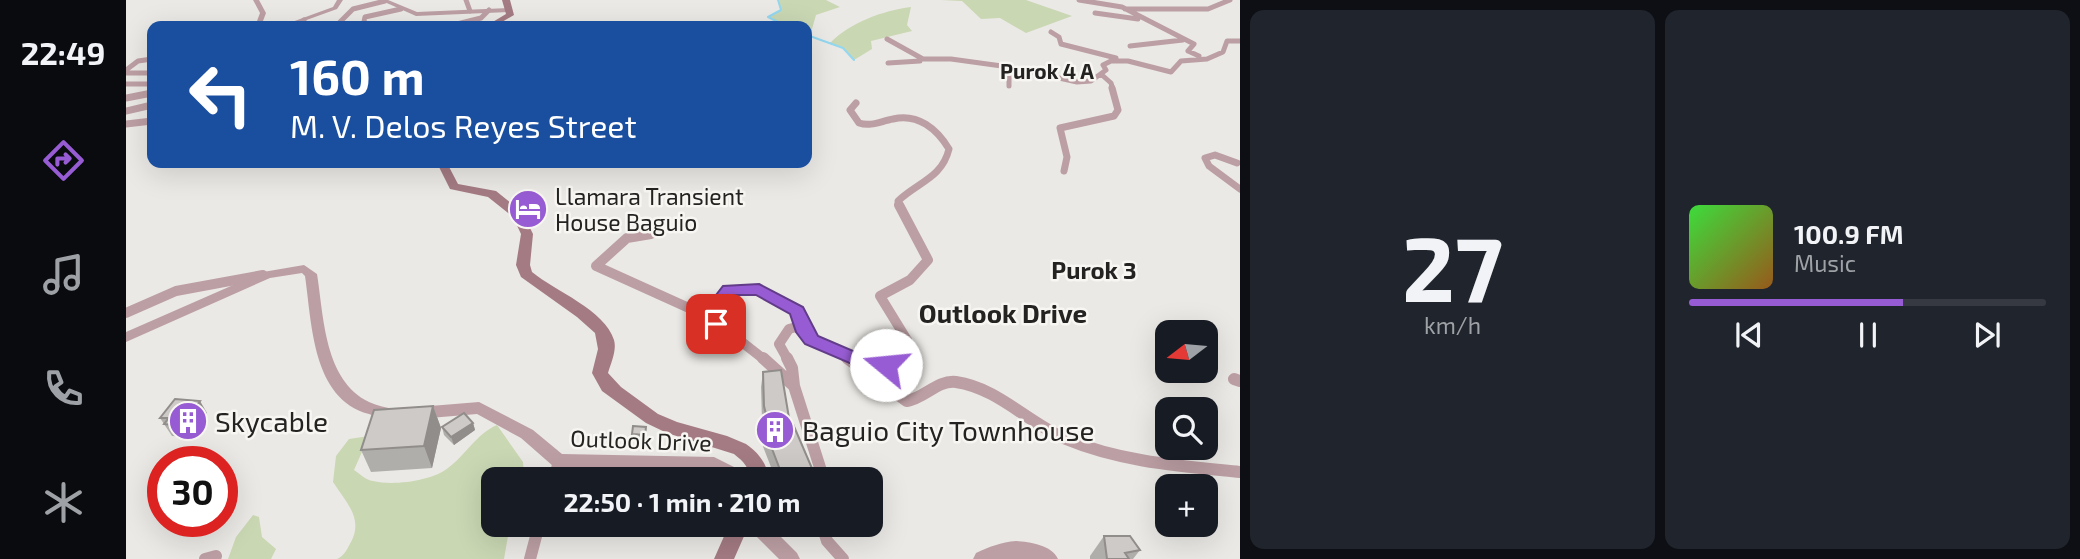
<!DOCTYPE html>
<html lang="en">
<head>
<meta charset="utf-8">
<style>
	body { margin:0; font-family:"Exo 2",sans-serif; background:#20242c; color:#f1f3f6; height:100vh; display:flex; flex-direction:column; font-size:26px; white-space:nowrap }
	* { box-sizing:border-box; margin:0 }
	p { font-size:23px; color:#9ea1a6 }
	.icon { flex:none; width:38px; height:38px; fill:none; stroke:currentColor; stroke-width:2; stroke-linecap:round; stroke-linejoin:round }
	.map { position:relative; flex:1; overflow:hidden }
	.panel { display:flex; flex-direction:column; gap:10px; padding:10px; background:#0d0f14; width:840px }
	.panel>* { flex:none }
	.banner { position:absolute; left:21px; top:21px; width:665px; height:147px; border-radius:14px; box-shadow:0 7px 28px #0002; background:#1a4fa0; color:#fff; overflow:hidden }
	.needle { width:46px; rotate:254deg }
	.fabs { position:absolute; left:1029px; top:320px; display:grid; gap:14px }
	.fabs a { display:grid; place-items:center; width:63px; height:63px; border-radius:14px; background:#171b24; box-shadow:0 7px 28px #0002; font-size:35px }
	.speed { position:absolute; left:21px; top:446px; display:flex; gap:14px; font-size:35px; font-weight:700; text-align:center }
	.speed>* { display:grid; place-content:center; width:91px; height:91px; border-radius:50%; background:#171b24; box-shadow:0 7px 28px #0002; line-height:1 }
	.speed .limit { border:10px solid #d22; background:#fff; color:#111 }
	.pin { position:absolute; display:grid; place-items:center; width:60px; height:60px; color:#fff; margin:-30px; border-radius:14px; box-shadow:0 4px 10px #0006 }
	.me { position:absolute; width:77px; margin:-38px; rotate:287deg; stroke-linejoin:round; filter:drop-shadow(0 0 5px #0008) }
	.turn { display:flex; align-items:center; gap:24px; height:147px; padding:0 28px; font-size:32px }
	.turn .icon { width:91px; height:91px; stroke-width:2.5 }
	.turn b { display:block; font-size:49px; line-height:60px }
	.panel .widget { flex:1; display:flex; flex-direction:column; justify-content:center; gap:10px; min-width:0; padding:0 24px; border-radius:14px; background:#20242c }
	.panel .dial { align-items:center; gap:0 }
	.dial b { font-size:91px; line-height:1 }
	.song { display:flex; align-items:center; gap:21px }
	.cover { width:84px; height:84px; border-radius:10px; background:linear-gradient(135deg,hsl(120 70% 55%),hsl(30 70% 35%)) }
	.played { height:7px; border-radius:4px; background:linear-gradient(90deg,#975cd3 60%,#363941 60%) }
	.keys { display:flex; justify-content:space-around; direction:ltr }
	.panel .tiles { flex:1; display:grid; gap:10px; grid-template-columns:repeat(2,1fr) }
	.trip { position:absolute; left:355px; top:467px; width:402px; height:70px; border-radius:14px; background:#171b24; box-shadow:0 7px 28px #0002; font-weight:700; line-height:70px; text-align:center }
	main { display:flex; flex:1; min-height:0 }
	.menu { display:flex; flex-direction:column; width:126px; justify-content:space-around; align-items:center; background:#090b0e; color:#9ea1a6 }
	.menu .icon { width:49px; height:49px }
	.menu .current { color:#975cd3 }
	.menu b { font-size:32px; color:#f1f3f6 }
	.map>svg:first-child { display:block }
</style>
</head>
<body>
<main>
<nav class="menu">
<b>22:49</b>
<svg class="icon current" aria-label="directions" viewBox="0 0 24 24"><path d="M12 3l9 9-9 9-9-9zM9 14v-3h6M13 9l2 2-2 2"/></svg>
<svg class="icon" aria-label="music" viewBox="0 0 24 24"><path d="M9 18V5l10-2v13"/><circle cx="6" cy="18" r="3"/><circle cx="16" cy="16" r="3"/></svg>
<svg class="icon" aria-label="phone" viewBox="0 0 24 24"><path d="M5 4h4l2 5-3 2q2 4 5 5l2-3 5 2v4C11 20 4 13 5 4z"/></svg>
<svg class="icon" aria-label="climate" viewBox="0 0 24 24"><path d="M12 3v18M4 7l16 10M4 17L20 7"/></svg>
</nav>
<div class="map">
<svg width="1114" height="559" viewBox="0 0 1114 559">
	<rect width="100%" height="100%" fill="#ebe9e5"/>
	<!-- green -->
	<path fill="#c9d7b3" d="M652,0H700L714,7L690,15L684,36L681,35V26H660L642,17L655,10Z
		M815,0H900L946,16L900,33L874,18L855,19L836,1Z
		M785,7L781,25L786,31L745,41L746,49L728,60L717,48L704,43C725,22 756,11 785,7Z
		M371,425L397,462L398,475L393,479L368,480V525H374L382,536L378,559H211C219,555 221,549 225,542C238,518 219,501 207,482L210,456L223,439L243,436L228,470C234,474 240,480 247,481C267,486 306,481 322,468C340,455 350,434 371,425Z
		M127,515L133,517L136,537L150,549L145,559H102L110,537Z"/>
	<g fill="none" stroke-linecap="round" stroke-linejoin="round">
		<!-- stream -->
		<path stroke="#93d7f0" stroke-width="2" d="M652,0L655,10L642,17L660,26
			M681,35L717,48L728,60"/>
		<!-- minor-far3 -->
		<path stroke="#bc9fa4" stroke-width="5" d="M340,0L344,11
			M953,0L996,7L1068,44L1062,51L1073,56
			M999,9H1082L1104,0
			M969,13L1012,19
			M375,22L382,26
			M171,26L178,20
			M210,26L227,9L259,1
			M237,26L239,17L275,9
			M323,26L355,18L363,10
			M925,32L933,37L935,44L990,58
			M761,39L797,59H825L883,67L951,82L965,81L980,70L977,65L985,61H1002L1045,72L1055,61L1081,59L1097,52L1101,41H1114
			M1004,46L1057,40
			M762,63L794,61
			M883,67V86
			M0,70L12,61L26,59
			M0,73H26
			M976,75L985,83L987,90
			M0,84H26"/>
		<!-- minor-far2 -->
		<path stroke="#bc9fa4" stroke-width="7" d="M0,98L26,93
			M730,103L724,110L733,123C745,127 755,121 767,119C792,113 811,129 823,149C816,178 792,182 772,201L773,207
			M0,111L26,105
			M0,124L26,121
			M1111,163L1089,155L1079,158L1083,166L1114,189
			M938,171L941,157L934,128L988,116L992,110L986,88"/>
		<!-- minor-far1 -->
		<path stroke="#bc9fa4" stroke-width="10" d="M525,234L501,238L470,266L585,318
			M0,313L50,291L137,275
			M720,357L724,360
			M639,360L585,318L590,303L602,290H633L671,310L685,340L735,360
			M662,360L653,344L663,329L677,325
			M765,360L781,340L754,296L784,280L802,260L773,205"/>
		<!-- minor -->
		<path stroke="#bc9fa4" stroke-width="12" d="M637,358L668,386L698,480
			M661,358L666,368L668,386
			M721,358L781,401C799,398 811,380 830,382C872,388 902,423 940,439C995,462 1055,466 1114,472
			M732,358L746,366L760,365L766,358
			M1108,379L1114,381
			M428,480L433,461
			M696,525L701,541L717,559
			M79,559L90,556
			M404,559L413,525"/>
		<!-- tertiary -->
		<path fill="#bc9fa4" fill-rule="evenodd" d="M127,0H133L140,13L137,21L139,26H133L131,21L134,13Z
			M211,0H217L211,9L164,26H155L207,7Z
			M254,0H262L291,12L383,8L386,10L383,12L290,16Z
			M178,265L191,274C198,317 198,380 243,402C251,406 261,407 269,410L272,414L269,418C261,421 252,417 243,414C186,399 186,323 179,276L176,273L144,278L0,342V332L137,272Z
			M353,402L407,430L436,454L588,457L608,467L616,480H598L586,471L433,468L427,466L395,438L351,414L292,419L287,417L284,413L287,409L292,407Z
			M622,525H643L671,553L674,559H653L625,531Z
			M890,541C904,542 926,545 932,559H847L850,553C863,547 875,542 890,541Z"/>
		<!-- secondary -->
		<path fill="#a47b83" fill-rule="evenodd" d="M376,0H384L388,15L369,26H360L380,14Z
			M311,163H321L332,184L370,191L396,212L407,234L404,265L406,272C429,291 479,310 488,340C491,350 485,363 482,373L495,387L532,414L551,422L601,436L620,444C634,454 640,463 644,480H625C623,467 618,462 608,454L541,433L520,423L476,391L466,373L472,349L469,333L451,317L395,277L390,265L395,234L387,217L362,197L324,189Z
			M603,525H623L608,559H588Z"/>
	</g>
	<!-- wall -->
	<path fill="#b0aeab" d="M637,372L664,424L691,480H650L636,444L638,429L636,421L635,387Z
		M307,406L315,428L306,468L245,472L235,450Z
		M81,413L62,437L46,436L34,418Z
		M347,423L349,430L328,445L318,435L316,427Z
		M520,427L519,439L506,438V434Z
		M978,536L1014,550L1007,559H964V556Z"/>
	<!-- shaded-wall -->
	<path fill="#908d8b" d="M74,401L81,413L62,437L54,426Z
		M307,406L315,428L306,468L298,446Z
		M347,423L349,430L328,445L325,437Z"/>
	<!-- building -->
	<path fill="#cdcac7" stroke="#908d8b" stroke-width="2" d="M655,370L664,424H667L691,480H658L638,428L643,427L638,406L637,372Z
		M49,399L74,401L54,426L38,424L43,418H34Z
		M307,406L298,446L235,450L248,410Z
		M338,413L347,423L325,437L316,427Z
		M507,426L520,427L519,435L506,434Z
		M978,536H1004L1014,550L999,553L1003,559H981Z"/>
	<!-- route -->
	<path fill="#975cd3" stroke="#623c89" stroke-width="2" d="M633,284L677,307L692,336L748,360L767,361L769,365L767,370L747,373L679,344L670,332L664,314L630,295H607L594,312L599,324L597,328H584L576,318L577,312L597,286Z"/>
	<!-- icons -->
	<defs>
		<g id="hotel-disc" transform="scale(2.0125)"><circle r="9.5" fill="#975cd3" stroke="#f8f6f2"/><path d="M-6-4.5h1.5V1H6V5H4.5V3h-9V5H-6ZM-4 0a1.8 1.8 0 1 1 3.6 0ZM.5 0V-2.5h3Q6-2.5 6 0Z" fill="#fff"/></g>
		<g id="building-disc" transform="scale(2.0125)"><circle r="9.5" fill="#975cd3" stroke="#f8f6f2"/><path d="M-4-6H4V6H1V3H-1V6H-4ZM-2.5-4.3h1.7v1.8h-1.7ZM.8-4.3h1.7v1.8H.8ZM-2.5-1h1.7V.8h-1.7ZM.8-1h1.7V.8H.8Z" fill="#fff"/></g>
	</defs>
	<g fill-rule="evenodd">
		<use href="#hotel-disc" x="402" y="209"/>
		<use href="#building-disc" x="62" y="421"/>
		<use href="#building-disc" x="649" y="430"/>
	</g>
	<g text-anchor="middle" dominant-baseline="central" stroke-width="5" stroke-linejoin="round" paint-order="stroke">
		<!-- far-neighbourhood labels -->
		<g font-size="21" font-weight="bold" fill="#242322" stroke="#f8f6f2">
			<text x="921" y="70">Purok 4 A</text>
		</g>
		<!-- poi labels -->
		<g font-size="23" fill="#242322" stroke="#f8f6f2" text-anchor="start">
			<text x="429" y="196">Llamara Transient<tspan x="429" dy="26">House Baguio</tspan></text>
		</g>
		<!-- street labels -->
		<g font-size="23" fill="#242322" stroke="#f8f6f2">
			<text transform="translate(515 440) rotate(2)">Outlook Drive</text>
		</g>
		<!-- neighbourhood labels -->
		<g font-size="24" font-weight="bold" fill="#242322" stroke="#f8f6f2">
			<text x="968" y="269">Purok 3</text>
		</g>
		<!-- quarter labels -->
		<g font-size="26" font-weight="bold" fill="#242322" stroke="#f8f6f2">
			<text x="877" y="312">Outlook Drive</text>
		</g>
		<!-- near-poi labels -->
		<g font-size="28" fill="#242322" stroke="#f8f6f2" text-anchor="start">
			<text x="89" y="421">Skycable</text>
			<text x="676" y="430">Baguio City Townhouse</text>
		</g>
	</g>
</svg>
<div class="fabs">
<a><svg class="needle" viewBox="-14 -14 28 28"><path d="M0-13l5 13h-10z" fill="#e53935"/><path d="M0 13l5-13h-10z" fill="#9ea1a6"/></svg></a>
<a><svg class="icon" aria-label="search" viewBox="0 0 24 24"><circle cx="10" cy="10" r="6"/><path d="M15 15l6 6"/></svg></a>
<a>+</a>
</div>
<div class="speed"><div class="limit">30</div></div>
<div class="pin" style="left:590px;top:324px;background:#d93025"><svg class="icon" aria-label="arrive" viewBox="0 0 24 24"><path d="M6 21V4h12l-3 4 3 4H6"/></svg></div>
<svg class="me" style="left:760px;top:365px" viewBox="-20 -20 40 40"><circle r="19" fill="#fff"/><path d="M0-13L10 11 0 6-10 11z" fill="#975cd3"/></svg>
<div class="trip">22:50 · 1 min · 210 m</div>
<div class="banner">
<div class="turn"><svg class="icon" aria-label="left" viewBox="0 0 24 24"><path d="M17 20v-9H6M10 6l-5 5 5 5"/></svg><div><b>160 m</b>M. V. Delos Reyes Street</div></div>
</div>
</div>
<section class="panel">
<div class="tiles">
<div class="widget dial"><b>27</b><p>km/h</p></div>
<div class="widget">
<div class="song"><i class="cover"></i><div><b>100.9 FM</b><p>Music</p></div></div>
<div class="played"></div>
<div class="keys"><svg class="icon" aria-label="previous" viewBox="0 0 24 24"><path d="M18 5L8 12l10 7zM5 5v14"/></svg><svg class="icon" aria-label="pause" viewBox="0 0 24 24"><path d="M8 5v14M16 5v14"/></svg><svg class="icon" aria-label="next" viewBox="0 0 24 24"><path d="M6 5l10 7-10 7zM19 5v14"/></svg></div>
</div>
</div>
</section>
</main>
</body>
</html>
